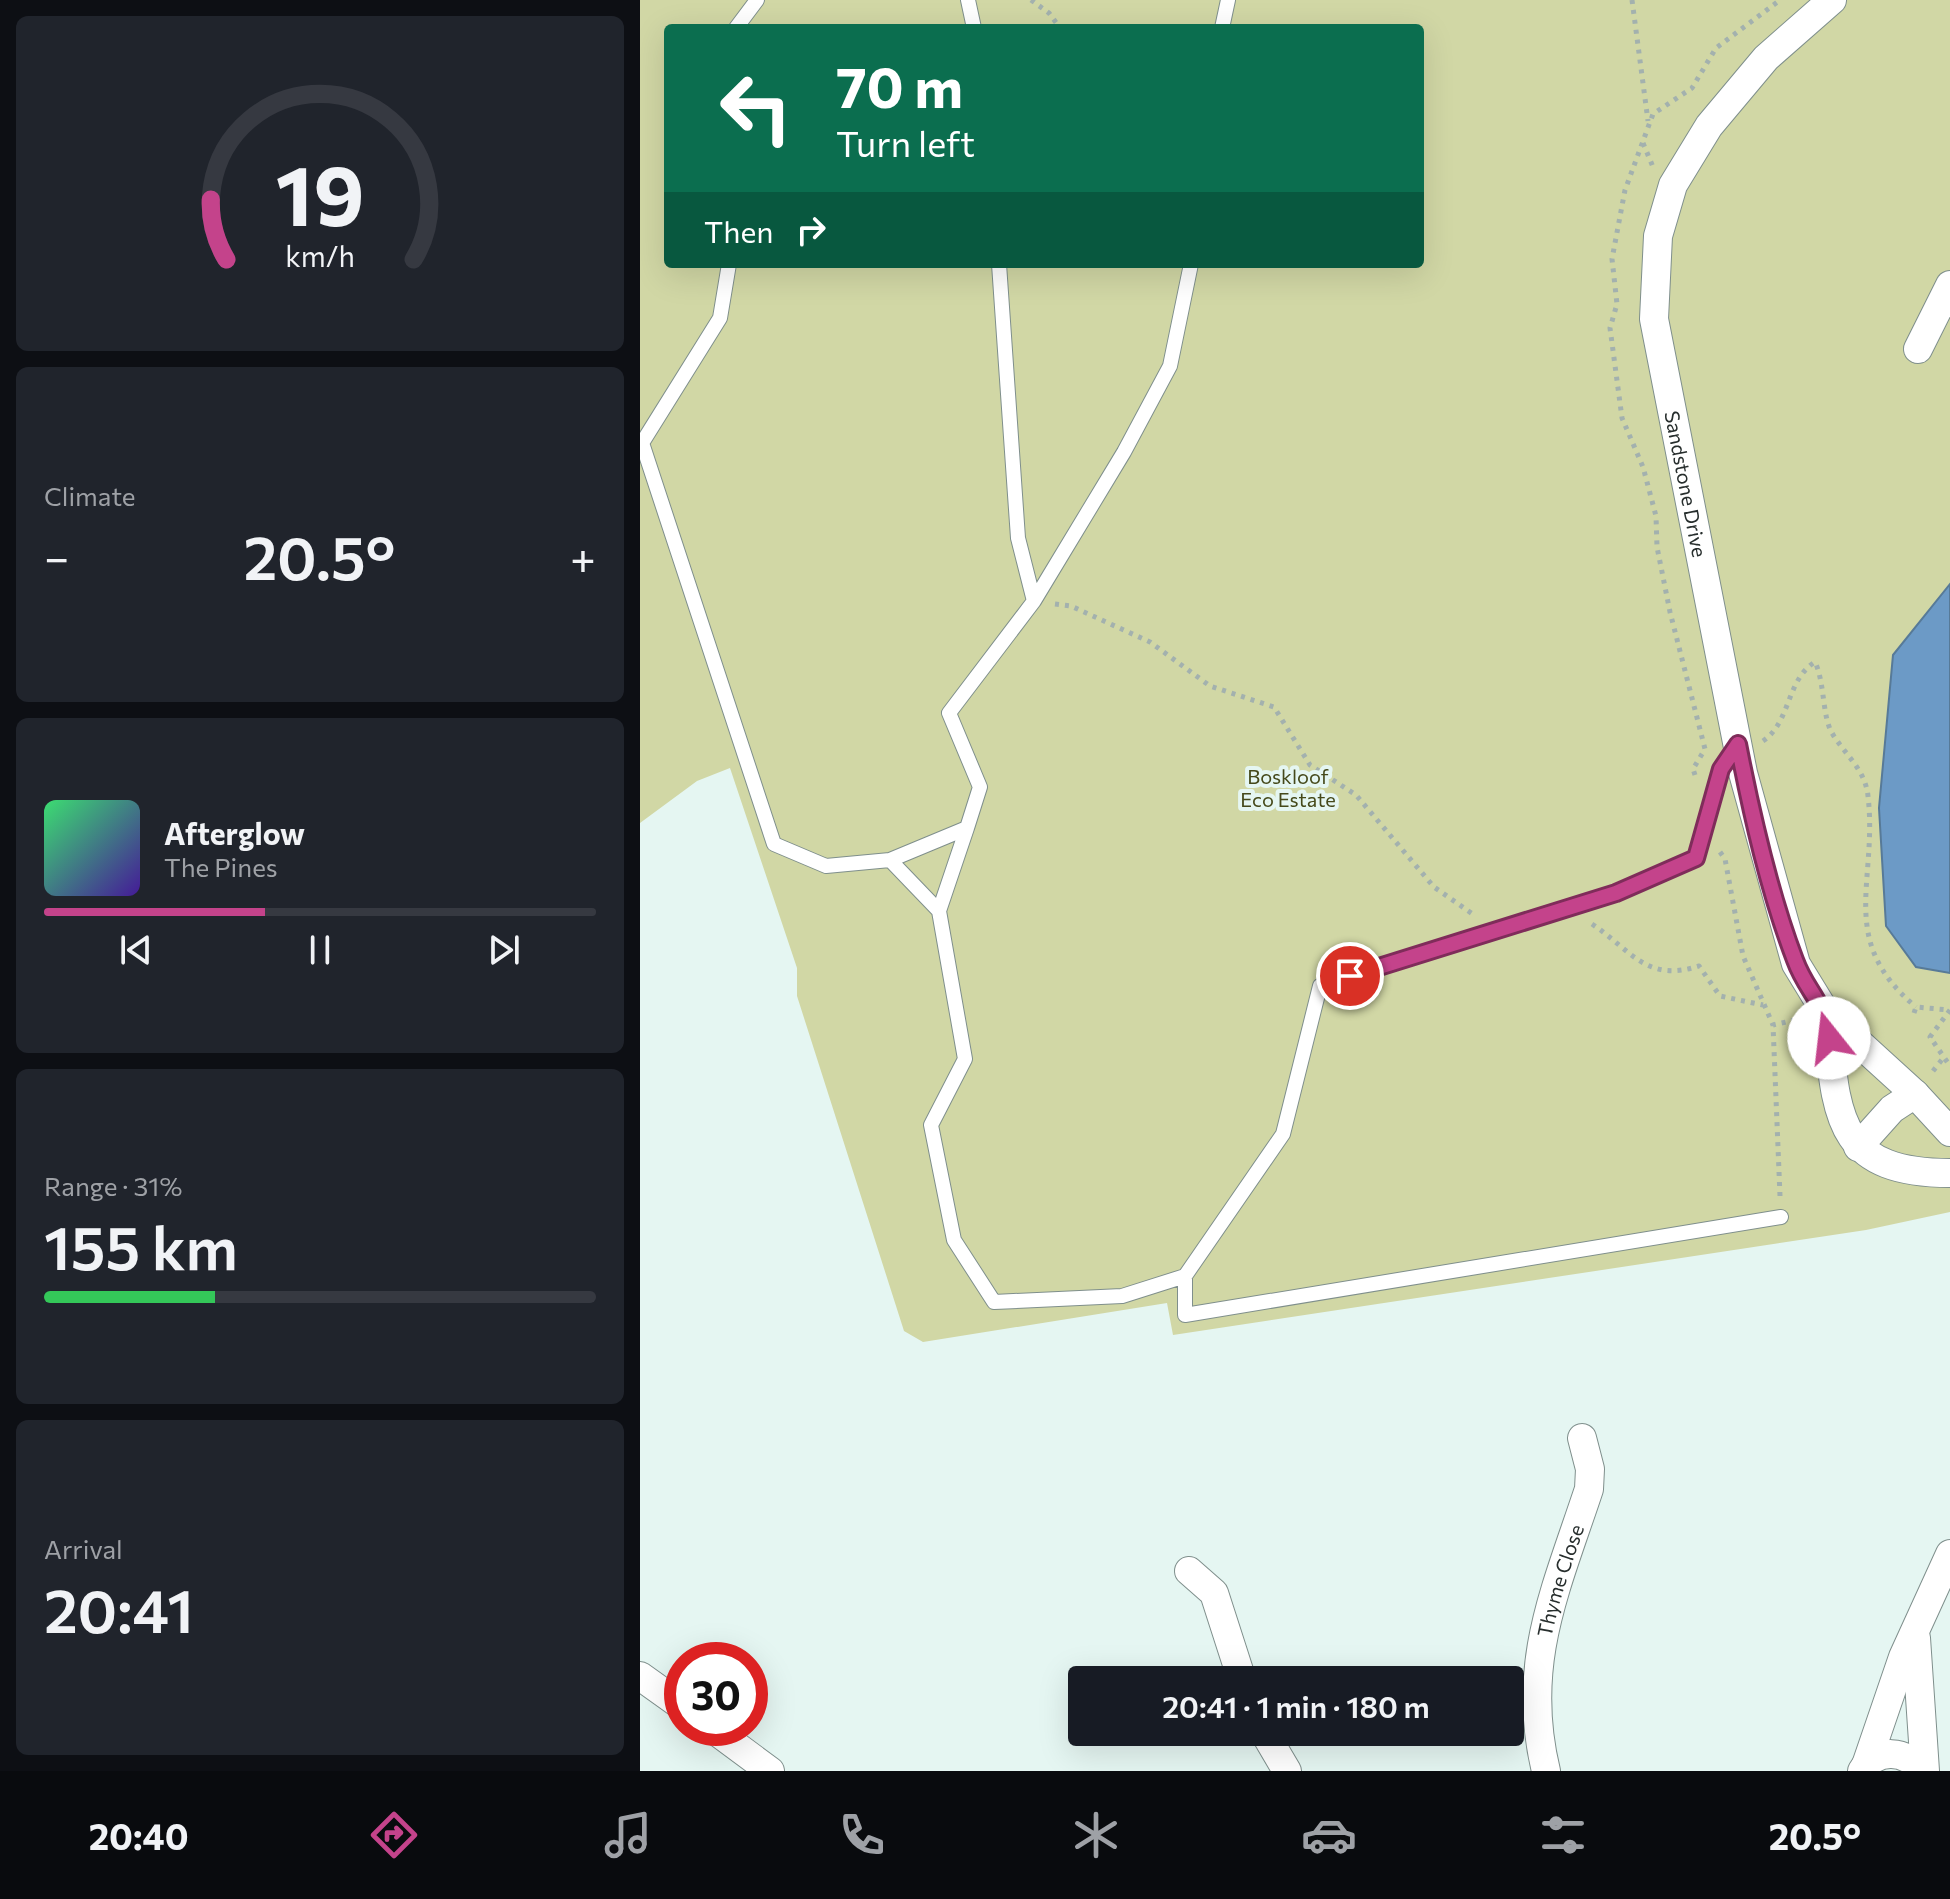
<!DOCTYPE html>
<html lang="en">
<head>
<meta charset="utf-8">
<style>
	body { margin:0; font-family:Commissioner,sans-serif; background:#20242c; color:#f1f3f6; height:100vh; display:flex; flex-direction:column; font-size:30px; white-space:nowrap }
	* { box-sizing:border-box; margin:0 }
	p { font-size:26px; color:#9ea1a6 }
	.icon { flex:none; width:44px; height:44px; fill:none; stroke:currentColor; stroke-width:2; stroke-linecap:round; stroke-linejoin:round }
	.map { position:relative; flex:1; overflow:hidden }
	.side { display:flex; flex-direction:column; gap:16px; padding:16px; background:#0d0f14; width:640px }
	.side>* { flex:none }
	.top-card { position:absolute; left:24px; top:24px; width:760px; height:244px; border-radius:8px; box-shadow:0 8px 32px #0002; background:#0b6e4f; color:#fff; overflow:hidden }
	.speed { position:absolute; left:24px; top:1642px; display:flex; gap:16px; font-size:40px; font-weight:700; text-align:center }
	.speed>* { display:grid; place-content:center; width:104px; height:104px; border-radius:50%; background:#171b24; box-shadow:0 8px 32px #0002; line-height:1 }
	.speed .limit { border:12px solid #d22; background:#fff; color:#111 }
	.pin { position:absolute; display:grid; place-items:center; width:68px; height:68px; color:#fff; margin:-34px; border:4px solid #fff; border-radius:50%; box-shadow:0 2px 8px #0007 }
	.me { position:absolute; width:88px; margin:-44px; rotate:344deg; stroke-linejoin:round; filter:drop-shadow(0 0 6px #0008) }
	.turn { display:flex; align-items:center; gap:28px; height:168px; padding:0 40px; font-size:36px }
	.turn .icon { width:104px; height:104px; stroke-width:2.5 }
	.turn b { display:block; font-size:56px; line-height:68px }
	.then { display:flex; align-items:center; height:76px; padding:0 40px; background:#0003; gap:16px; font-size:30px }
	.big { font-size:60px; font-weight:600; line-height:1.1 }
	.side .widget { flex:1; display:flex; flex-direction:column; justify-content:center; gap:12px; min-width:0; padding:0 28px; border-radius:12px; background:#20242c }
	.side .dial { align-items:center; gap:0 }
	.dial svg { height:208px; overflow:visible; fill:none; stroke:#363941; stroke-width:7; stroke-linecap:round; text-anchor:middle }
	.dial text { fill:#f1f3f6; stroke:none }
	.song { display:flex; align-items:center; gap:24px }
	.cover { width:96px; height:96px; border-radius:12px; background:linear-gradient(135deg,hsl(140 70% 55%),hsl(260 70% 35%)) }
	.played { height:8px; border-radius:4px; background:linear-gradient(90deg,#c4438b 40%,#363941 40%) }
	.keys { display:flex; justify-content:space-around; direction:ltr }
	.heat { display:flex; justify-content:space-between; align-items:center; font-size:44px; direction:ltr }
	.charge { height:12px; border-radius:6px; background:linear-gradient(90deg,#34c759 31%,#363941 0) }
	.trip { position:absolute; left:428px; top:1666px; width:456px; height:80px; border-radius:8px; background:#171b24; box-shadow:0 8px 32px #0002; font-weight:600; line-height:80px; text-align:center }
	.menu { display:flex; height:128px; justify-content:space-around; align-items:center; background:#090b0e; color:#9ea1a6 }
	.menu .icon { width:56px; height:56px }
	.menu .selected { color:#c4438b }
	.menu b { font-size:36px; color:#f1f3f6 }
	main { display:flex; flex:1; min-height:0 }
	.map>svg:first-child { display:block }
</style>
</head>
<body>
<main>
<section class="side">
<div class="widget dial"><svg viewBox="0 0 100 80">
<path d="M14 69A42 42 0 1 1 86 69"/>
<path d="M14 69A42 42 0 0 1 8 46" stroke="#c4438b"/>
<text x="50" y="56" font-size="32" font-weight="700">19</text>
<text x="50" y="72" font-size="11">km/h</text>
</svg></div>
<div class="widget"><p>Climate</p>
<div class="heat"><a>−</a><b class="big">20.5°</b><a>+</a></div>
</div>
<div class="widget">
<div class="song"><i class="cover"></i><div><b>Afterglow</b><p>The Pines</p></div></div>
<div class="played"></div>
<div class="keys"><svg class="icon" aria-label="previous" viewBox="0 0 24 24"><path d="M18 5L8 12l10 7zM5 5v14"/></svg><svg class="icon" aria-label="pause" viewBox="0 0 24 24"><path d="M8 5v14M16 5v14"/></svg><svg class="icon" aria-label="next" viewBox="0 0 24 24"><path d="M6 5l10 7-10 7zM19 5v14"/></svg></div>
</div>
<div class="widget"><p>Range · 31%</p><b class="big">155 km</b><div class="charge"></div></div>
<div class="widget"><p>Arrival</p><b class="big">20:41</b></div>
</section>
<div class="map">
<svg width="1310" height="1771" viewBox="0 0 1310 1771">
	<rect width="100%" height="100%" fill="#e5f6f2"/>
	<!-- green -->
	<path fill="#d1d7a5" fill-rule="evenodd" d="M0,0H1310V1212L1226,1230L533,1335L527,1303L283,1342L264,1331L157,996V968L90,768L57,781L0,823ZM28,28H780V264H28Z"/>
	<!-- water -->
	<path fill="#6c9ac6" stroke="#577a98" stroke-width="2" d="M1310,584V973L1276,967L1246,926L1239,808L1253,655Z"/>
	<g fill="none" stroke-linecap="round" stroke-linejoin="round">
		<!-- lane casing -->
		<g stroke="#7f8f8c" stroke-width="16">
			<path id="lane" d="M328,0L334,28
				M96,28L117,0
				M582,28L588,0
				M89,264L80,318L2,443L134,844L186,866L250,860L327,828L299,911L250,860
				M394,601L484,452L530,366L551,264
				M327,828L340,787L309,713L394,601L378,538L359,264
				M299,911L325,1059L291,1125L314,1240L354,1302L482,1296L545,1276L643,1134L680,986L976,893L1056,858L1081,769L1096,747
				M545,1276V1315L1141,1217"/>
		</g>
		<!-- street casing -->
		<g stroke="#7f8f8c" stroke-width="30">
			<g id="street">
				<path id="s1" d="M1192,0L1126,58L1069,126L1033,185L1018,236L1014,319L1103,773L1156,964L1186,1013L1275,1094L1310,1132"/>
				<path d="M1278,349L1310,285"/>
				<path d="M1186,1013C1197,1110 1191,1173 1310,1173"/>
				<path d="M1218,1147L1252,1109L1275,1094"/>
				<path d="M549,1571L574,1593L602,1680"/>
				<path d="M1276,1638L1285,1771"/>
				<path d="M0,1676L42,1706"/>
				<path d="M72,1728L130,1771"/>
				<path d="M624,1732L647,1771"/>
				<path d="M1226,1765L1263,1657L1310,1554"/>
				<path id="s2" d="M906,1771C880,1664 916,1589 949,1489L950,1469L942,1438"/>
				<path d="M1222,1771C1236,1747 1267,1750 1282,1771"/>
			</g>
		</g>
		<!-- path -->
		<path stroke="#a3b1ae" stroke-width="5" stroke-dasharray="4 6" stroke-linecap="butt" d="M391,0L409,13L420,28
			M992,0L1008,121
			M1003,143L1013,167
			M415,604L431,606L510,642L570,686L634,707L670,765L716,795L794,887L834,915
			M1123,741C1151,722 1146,680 1175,662C1185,683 1182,716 1192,733C1205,755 1225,769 1228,796C1238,883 1196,940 1276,1007
			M1055,775L1053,769L1065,749L1030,612L1017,547L1016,516L1003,467L982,418L970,328L977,304L972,259L985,190L1013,114L1052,88L1076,48L1140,0
			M1080,852L1085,859L1103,956L1133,1025
			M952,924C991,950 1006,983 1059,966L1080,996L1123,1005
			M1310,1010L1290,1037L1310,1066
			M1274,1013L1276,1007L1309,1010
			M1293,1071L1304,1057
			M1140,1196L1133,1025L1159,1019"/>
		<!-- lane -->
		<use href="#lane" stroke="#fff" stroke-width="14"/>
		<!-- street -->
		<use href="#street" stroke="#fff" stroke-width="28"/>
	</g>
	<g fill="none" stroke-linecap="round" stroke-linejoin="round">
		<!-- route casing -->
		<g stroke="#7f2c5a" stroke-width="20">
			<path id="route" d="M710,976L976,893L1056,858L1081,769L1098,744C1112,816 1129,892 1155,960C1167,993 1184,999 1189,1038"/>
		</g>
		<!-- route -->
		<use href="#route" stroke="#c4438b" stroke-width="14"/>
	</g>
	<g text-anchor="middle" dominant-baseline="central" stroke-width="8" stroke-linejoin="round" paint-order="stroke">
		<!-- street labels -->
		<g font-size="20" fill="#272e2d" stroke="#e5f6f2">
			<text stroke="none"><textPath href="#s1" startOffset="550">Sandstone Drive</textPath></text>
			<text stroke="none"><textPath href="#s2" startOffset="194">Thyme Close</textPath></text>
		</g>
		<!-- park labels -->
		<g font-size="20" fill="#45491a" stroke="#e5f6f2">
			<text x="648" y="776">Boskloof<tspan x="648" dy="23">Eco Estate</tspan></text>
		</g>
	</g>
</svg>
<div class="speed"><div class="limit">30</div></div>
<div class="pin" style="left:710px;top:976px;background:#d93025"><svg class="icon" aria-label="arrive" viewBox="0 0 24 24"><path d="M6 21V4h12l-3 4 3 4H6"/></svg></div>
<svg class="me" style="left:1189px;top:1038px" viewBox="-20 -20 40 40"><circle r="19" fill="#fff"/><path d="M0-13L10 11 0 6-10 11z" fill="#c4438b"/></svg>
<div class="trip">20:41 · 1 min · 180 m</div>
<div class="top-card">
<div class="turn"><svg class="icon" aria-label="left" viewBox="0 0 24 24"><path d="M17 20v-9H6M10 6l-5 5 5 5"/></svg><div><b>70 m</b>Turn left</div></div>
<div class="then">Then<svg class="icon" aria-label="right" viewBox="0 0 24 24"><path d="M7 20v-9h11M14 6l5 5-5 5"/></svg></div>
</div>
</div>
</main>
<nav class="menu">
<b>20:40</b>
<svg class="icon selected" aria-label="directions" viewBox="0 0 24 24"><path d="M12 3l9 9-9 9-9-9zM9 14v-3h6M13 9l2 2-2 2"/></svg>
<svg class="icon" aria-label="music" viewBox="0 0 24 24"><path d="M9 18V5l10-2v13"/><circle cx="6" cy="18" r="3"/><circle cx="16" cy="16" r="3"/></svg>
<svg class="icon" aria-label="phone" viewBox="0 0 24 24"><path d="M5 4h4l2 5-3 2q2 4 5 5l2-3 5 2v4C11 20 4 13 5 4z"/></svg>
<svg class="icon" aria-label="climate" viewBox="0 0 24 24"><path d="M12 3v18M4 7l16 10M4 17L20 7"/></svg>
<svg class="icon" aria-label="car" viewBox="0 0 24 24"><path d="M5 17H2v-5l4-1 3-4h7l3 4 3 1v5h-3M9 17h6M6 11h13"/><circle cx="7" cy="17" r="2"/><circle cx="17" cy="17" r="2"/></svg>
<svg class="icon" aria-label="filters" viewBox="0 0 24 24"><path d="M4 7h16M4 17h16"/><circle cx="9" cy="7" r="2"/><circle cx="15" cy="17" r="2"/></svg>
<b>20.5°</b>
</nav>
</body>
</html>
